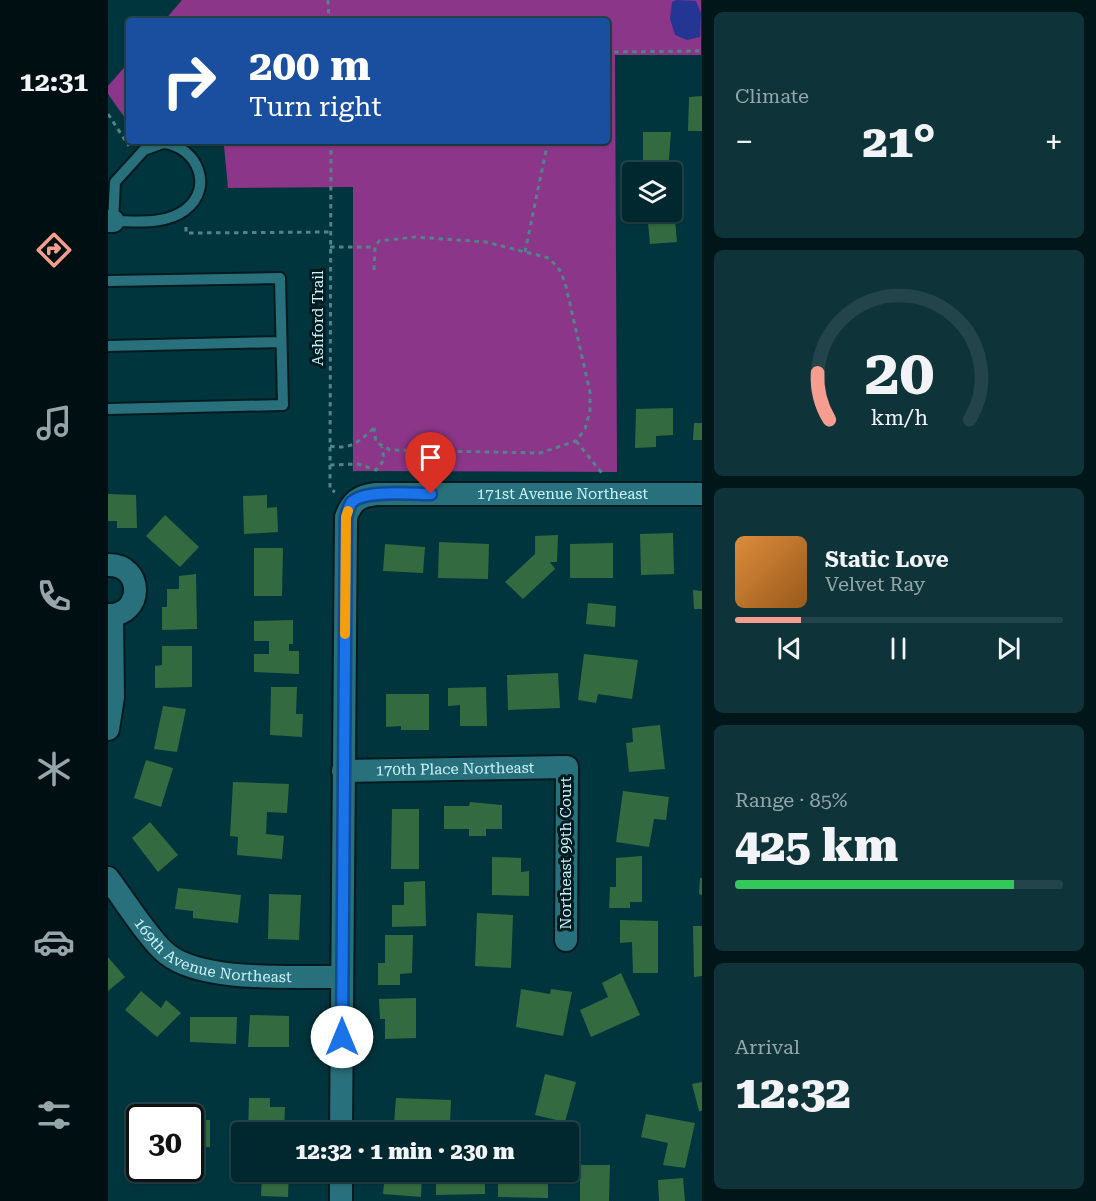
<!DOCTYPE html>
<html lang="en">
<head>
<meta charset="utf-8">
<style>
	body { margin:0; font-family:"Roboto Serif",serif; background:#0e343a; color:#f1f3f6; height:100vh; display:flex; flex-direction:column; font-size:22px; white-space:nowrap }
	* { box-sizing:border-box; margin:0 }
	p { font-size:20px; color:#95a6aa }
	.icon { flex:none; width:33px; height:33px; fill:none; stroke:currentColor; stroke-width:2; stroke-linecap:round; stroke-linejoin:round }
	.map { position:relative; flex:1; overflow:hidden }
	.sheet { display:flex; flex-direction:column; gap:12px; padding:12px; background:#001619; width:394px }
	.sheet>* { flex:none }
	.guide { position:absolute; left:18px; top:18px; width:484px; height:126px; border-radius:6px; box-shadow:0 2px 4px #0004,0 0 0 2px #22444a; background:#1a4fa0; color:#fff; overflow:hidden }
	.fabs { position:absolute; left:514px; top:162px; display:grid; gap:12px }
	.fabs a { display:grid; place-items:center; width:60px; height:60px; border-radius:6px; background:#00282e; box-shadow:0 2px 4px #0004,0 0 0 2px #22444a; font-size:30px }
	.speed { position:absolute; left:18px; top:1104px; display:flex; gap:12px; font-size:30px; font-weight:700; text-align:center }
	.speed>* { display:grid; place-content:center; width:78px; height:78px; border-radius:50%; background:#00282e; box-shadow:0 2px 4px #0004,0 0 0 2px #22444a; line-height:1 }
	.speed .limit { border:3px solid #111; border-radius:9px; background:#fff; color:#111 }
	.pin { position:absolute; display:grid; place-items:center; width:51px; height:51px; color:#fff; margin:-62px -26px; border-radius:50% 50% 50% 0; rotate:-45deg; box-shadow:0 0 6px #0007 }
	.pin .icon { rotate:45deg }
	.me { position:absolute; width:66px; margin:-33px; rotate:0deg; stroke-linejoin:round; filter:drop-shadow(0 0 4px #0008) }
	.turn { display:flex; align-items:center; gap:21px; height:126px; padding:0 24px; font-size:27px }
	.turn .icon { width:78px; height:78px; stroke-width:2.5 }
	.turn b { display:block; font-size:42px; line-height:51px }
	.big { font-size:45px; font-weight:800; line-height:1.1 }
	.sheet .card { flex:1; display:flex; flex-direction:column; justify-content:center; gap:9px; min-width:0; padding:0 21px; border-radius:9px; background:#0e343a }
	.sheet .dial { align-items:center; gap:0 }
	.dial svg { height:156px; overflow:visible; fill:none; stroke:#22444a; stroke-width:7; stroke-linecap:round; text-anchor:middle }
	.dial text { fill:#f1f3f6; stroke:none }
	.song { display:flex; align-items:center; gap:18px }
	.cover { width:72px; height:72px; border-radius:9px; background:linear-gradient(135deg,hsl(30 70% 55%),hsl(30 70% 35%)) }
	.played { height:6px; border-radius:3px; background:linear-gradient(90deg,#f59d8f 20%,#22444a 20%) }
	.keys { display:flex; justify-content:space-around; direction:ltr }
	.heat { display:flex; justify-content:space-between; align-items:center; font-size:33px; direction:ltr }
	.charge { height:9px; border-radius:4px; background:linear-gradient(90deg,#34c759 85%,#22444a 0) }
	.trip { position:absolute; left:123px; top:1122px; width:348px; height:60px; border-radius:6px; background:#00282e; box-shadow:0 2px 4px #0004,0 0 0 2px #22444a; font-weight:800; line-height:60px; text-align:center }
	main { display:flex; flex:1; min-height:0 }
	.tab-bar { display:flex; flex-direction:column; width:108px; justify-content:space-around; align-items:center; background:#001012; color:#95a6aa }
	.tab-bar .icon { width:42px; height:42px }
	.tab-bar .on { color:#f59d8f }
	.tab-bar b { font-size:27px; color:#f1f3f6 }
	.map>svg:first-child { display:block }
</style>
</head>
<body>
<main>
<nav class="tab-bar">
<b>12:31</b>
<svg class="icon on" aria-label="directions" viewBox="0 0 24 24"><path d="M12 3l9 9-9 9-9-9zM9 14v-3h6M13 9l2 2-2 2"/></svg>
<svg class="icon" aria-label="music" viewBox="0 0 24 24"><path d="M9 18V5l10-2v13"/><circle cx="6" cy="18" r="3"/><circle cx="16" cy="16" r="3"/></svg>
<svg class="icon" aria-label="phone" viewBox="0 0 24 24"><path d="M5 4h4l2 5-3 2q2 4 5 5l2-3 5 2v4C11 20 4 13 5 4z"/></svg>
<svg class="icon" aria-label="climate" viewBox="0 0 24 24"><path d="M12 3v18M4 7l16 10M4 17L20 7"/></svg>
<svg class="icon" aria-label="car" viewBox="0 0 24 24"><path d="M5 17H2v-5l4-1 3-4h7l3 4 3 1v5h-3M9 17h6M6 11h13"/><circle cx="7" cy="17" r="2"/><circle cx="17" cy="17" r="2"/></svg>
<svg class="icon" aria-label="filters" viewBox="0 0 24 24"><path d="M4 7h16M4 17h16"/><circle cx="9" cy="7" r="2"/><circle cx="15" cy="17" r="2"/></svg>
</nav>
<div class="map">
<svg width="594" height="1201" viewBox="0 0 594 1201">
	<rect width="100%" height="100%" fill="#00353d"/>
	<!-- forest -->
	<path fill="#8c3689" d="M74,0H593V55H507L509,472L245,471V187L120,188L116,146L111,141H500V21H56Z
		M21,62V118H17L0,94V86Z"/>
	<!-- water -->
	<path fill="#243694" d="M569,0L588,1L593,13L592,37L579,40L567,35L562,19L564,2Z"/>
	<!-- building -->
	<path fill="#336a3f" d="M594,96V131H580L581,97Z
		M535,132H563L560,172H535Z
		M570,198L572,220H567L569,242L542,244L539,212H564V199Z
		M565,408V435L548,436V447L527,448L528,409Z
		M586,423H594V440H585Z
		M0,494L28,495L29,528H9V521H0Z
		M159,495V508L169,507L170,532L136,534L135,496Z
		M57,515L91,547L72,567L38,536Z
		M565,533L566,574L533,575L532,534Z
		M450,535L449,562H442L447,569L415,599L397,582L427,554V536Z
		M331,542L381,544L380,579L330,578Z
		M505,543V578H462V544Z
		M277,544L317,547L315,573L275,571Z
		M146,548H175L174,596H146Z
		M88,574L89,629L54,630V607H59V589H71V576Z
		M585,590L594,591V609H586Z
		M480,603L508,606L507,627L478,624Z
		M185,620V644H181V651H191V674L146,672V654H161V641H146V621Z
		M54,646H84V687L47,688V666L54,665Z
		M476,654L530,660L524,699L490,694L488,703L470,700Z
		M450,673L452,708L400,710L399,675Z
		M163,687H189L188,714H195L194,737L162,735Z
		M378,687L379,726H352V705L340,706V688Z
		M278,694H321V730H293V726L278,727Z
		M55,706L78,709L69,752L46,749Z
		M552,725L557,769L521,772L518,743L525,742L524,728Z
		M38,760L65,768L53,807L26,798Z
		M125,782L181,784L179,813L159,812L158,834L176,836L174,859L129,855L130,837L122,836Z
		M515,791L561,797L558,820L546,819L541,847L508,842Z
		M362,802L394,805V829H378V836H361V829H336V806H361Z
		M284,809H311V869H283Z
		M42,822L70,855L50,872L24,838Z
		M534,856V902H522V908H501L502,887H508V858Z
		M384,857L413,858V872L421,871V896L384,895Z
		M592,878H594V895L591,894Z
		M317,881L318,926L284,927V905H296V882Z
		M70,888L133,895L130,923L85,918V911L67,909Z
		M161,894L193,895L191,940L160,939Z
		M369,913L405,915L403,968L367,966Z
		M512,920L550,921V973H525L524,942L512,943Z
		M585,926H594V976L586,977Z
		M277,935H305L304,973L292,974V985H270V963H277Z
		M0,957L17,977L0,991Z
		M513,973L532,1015L483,1037L472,1010L500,997L494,983Z
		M413,989L442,994L443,989L464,992L455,1036L408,1027Z
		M33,991L53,1008L58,1000L73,1013L49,1037L17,1010Z
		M308,998V1038L277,1039V1019H272L271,999Z
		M142,1015L181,1016V1047H140Z
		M82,1017H129L128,1044L82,1042Z
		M437,1074L468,1082L457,1122L427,1115Z
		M594,1082V1111H591L584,1084Z
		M141,1098H162V1107H177L176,1132H140Z
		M288,1098L343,1100L342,1126L286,1124Z
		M538,1114L587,1123L577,1168L555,1165L560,1143L533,1137Z
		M82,1120H102V1147H93V1162H82Z
		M472,1165H502L501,1201H472Z
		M154,1172H181L180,1197L153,1196Z
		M277,1172H314L313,1197L275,1194Z
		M328,1172H377V1194L328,1195Z
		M390,1172H440V1198L390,1197Z
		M575,1178L577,1201H551L550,1180Z"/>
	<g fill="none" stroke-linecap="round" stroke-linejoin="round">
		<!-- lane casing -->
		<g stroke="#001b1f" stroke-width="14">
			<path id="lane" d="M55,143C89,146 107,188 77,210C57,225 29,221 5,221L7,182L36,150Z
				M0,281L172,278L175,405L0,409
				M0,346L173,342"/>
		</g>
		<!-- street casing -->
		<g stroke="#001b1f" stroke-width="26">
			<g id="street">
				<path d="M0,221H5"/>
				<path d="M0,565C36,564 36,616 0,615"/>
				<path d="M0,729L5,697L4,615"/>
				<path id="s1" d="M235,771L459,767L458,940"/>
				<path id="s2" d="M0,878C15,898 42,941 59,954C95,983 188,976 234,977"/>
				<path id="s3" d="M233,1132L238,517C244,501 251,496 268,494H594"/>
				<path d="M233,1201V1172"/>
			</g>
		</g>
		<!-- path -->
		<path stroke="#52838a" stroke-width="3" stroke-dasharray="4.5 4.5" stroke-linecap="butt" d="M220,0L221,21
			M500,57L503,52L594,51
			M0,114L21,146
			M223,141L222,465V489L227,492
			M78,227V233L222,232
			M222,247H267
			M417,252L440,141
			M266,270L267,247L271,241L307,237L378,242L441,258L451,269L457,282L482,392V411L477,429L468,441L432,453L282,450L268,442L266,428
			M468,441L494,473
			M222,446C242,450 251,442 266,428
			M222,465L250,464L268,470L276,460L274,447"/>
		<!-- lane -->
		<use href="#lane" stroke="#28707b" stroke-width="10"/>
		<!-- street -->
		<use href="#street" stroke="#28707b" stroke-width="22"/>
	</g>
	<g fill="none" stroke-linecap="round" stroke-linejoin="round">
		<!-- route casing -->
		<g stroke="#114b97" stroke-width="15">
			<path id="route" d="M234,1037L238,517C239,513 241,507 243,503C255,489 305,494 323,494"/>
		</g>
		<!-- route -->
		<use href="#route" stroke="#1a73e8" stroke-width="10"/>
		<!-- slow -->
		<path stroke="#f59e0b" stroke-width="10" d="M237,634L238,517L240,511"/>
	</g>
	<g text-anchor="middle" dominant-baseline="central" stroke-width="6" stroke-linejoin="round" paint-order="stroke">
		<!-- street labels -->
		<g font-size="15" fill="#c9f4fb" stroke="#001b1f">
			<text transform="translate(210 318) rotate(-90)">Ashford Trail</text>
			<text stroke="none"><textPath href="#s3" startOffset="842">171st Avenue Northeast</textPath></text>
			<text stroke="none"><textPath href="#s1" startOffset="112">170th Place Northeast</textPath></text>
			<text transform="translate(458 853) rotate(-90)">Northeast 99th Court</text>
			<text stroke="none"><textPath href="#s2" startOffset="138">169th Avenue Northeast</textPath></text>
		</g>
	</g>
</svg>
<div class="fabs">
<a><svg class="icon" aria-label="layers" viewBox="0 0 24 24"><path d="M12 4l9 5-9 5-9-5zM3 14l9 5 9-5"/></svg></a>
</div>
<div class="speed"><div class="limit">30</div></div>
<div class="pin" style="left:323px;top:494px;background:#d93025"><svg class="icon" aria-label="arrive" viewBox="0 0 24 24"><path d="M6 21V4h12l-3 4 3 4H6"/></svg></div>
<svg class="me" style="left:234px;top:1037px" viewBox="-20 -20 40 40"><circle r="19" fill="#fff"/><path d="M0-13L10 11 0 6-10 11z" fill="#1a73e8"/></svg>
<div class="trip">12:32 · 1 min · 230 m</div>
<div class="guide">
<div class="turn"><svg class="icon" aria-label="right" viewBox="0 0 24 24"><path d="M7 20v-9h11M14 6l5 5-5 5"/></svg><div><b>200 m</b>Turn right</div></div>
</div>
</div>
<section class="sheet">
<div class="card"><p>Climate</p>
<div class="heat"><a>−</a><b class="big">21°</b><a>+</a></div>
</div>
<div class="card dial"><svg viewBox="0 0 100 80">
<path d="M14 69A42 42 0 1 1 86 69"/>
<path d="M14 69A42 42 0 0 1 8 45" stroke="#f59d8f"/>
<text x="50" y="56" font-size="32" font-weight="700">20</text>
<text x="50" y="72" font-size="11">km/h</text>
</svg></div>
<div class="card">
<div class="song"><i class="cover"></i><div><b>Static Love</b><p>Velvet Ray</p></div></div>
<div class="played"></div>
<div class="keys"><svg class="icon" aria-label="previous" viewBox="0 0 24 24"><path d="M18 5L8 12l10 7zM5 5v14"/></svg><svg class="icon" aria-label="pause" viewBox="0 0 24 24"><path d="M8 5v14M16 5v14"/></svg><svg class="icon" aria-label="next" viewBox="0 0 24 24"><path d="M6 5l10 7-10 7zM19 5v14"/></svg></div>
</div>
<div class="card"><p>Range · 85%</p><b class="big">425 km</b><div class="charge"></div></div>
<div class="card"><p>Arrival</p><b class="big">12:32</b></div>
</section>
</main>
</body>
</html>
